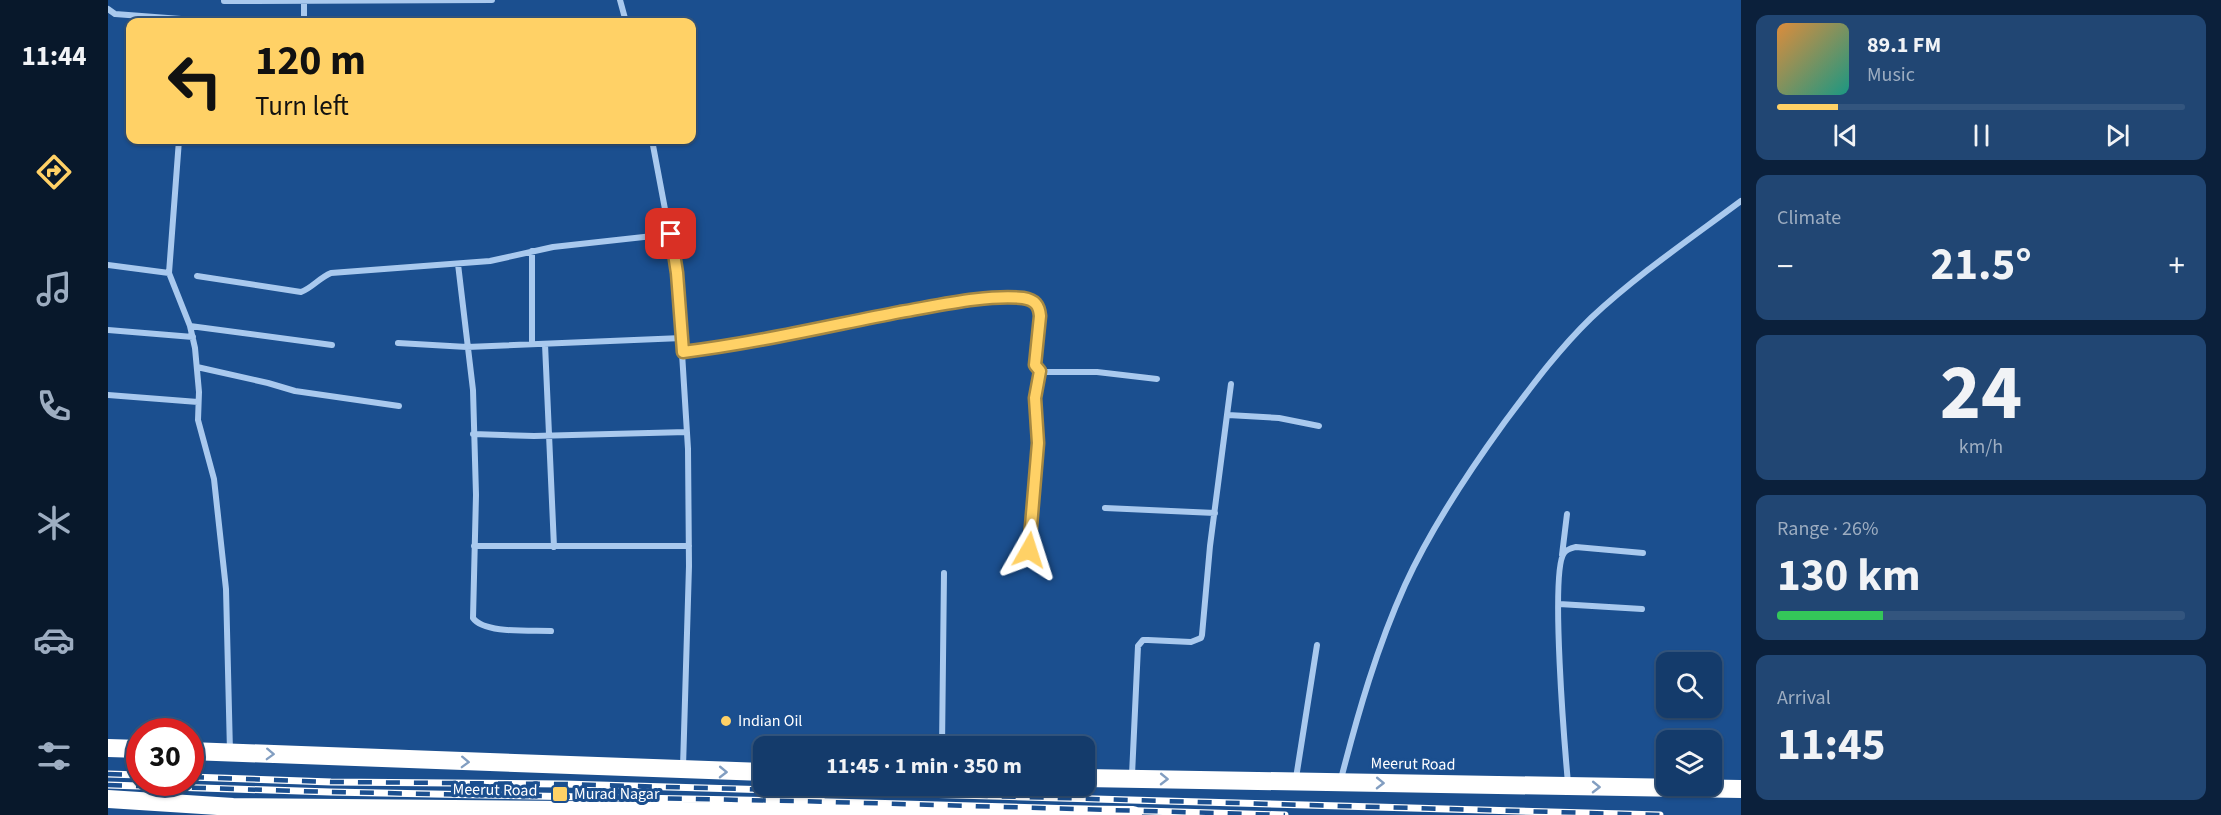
<!DOCTYPE html>
<html lang="en">
<head>
<meta charset="utf-8">
<style>
	body { margin:0; font-family:"Source Sans 3",sans-serif; background:#214673; color:#f1f3f6; height:100vh; display:flex; flex-direction:column; font-size:22px; white-space:nowrap }
	* { box-sizing:border-box; margin:0 }
	p { font-size:20px; color:#9dadc1 }
	.icon { flex:none; width:33px; height:33px; fill:none; stroke:currentColor; stroke-width:2; stroke-linecap:round; stroke-linejoin:round }
	.map { position:relative; flex:1; overflow:hidden }
	.side { display:flex; flex-direction:column; gap:15px; padding:15px; background:#0b203b; width:480px }
	.side>* { flex:none }
	.top-card { position:absolute; left:18px; top:18px; width:570px; height:126px; border-radius:12px; box-shadow:0 2px 4px #0004,0 0 0 2px #33557e; background:#ffd166; color:#111; overflow:hidden }
	.tools { position:absolute; left:1548px; top:652px; display:grid; gap:12px }
	.tools a { display:grid; place-items:center; width:66px; height:66px; border-radius:12px; background:#143b6b; box-shadow:0 2px 4px #0004,0 0 0 2px #33557e; font-size:30px }
	.speed { position:absolute; left:18px; top:718px; display:flex; gap:12px; font-size:30px; font-weight:700; text-align:center }
	.speed>* { display:grid; place-content:center; width:78px; height:78px; border-radius:50%; background:#143b6b; box-shadow:0 2px 4px #0004,0 0 0 2px #33557e; line-height:1 }
	.speed .limit { border:9px solid #d22; background:#fff; color:#111 }
	.pin { position:absolute; display:grid; place-items:center; width:51px; height:51px; color:#fff; margin:-26px; border-radius:12px; box-shadow:0 3px 9px #0006 }
	.me { position:absolute; width:66px; margin:-33px; rotate:6deg; stroke-linejoin:round; filter:drop-shadow(0 0 4px #0008) }
	.turn { display:flex; align-items:center; gap:21px; height:126px; padding:0 30px; font-size:27px }
	.turn .icon { width:78px; height:78px; stroke-width:2.5 }
	.turn b { display:block; font-size:42px; line-height:51px }
	.big { font-size:45px; font-weight:700; line-height:1.1 }
	.side .card { flex:1; display:flex; flex-direction:column; justify-content:center; gap:9px; min-width:0; padding:0 21px; border-radius:12px; background:#214673 }
	.side .dial { align-items:center; gap:0 }
	.dial b { font-size:78px; line-height:1 }
	.song { display:flex; align-items:center; gap:18px }
	.cover { width:72px; height:72px; border-radius:9px; background:linear-gradient(135deg,hsl(30 70% 55%),hsl(170 70% 35%)) }
	.played { height:6px; border-radius:3px; background:linear-gradient(90deg,#ffd166 15%,#33557e 15%) }
	.keys { display:flex; justify-content:space-around; direction:ltr }
	.heat { display:flex; justify-content:space-between; align-items:center; font-size:33px; direction:ltr }
	.charge { height:9px; border-radius:4px; background:linear-gradient(90deg,#34c759 26%,#33557e 0) }
	.trip { position:absolute; left:645px; top:736px; width:342px; height:60px; border-radius:12px; background:#143b6b; box-shadow:0 2px 4px #0004,0 0 0 2px #33557e; font-weight:700; line-height:60px; text-align:center }
	main { display:flex; flex:1; min-height:0 }
	.dock { display:flex; flex-direction:column; width:108px; justify-content:space-around; align-items:center; background:#08182b; color:#9dadc1 }
	.dock .icon { width:42px; height:42px }
	.dock .selected { color:#ffd166 }
	.dock b { font-size:27px; color:#f1f3f6 }
	.map>svg:first-child { display:block }
</style>
</head>
<body>
<main>
<nav class="dock">
<b>11:44</b>
<svg class="icon selected" aria-label="directions" viewBox="0 0 24 24"><path d="M12 3l9 9-9 9-9-9zM9 14v-3h6M13 9l2 2-2 2"/></svg>
<svg class="icon" aria-label="music" viewBox="0 0 24 24"><path d="M9 18V5l10-2v13"/><circle cx="6" cy="18" r="3"/><circle cx="16" cy="16" r="3"/></svg>
<svg class="icon" aria-label="phone" viewBox="0 0 24 24"><path d="M5 4h4l2 5-3 2q2 4 5 5l2-3 5 2v4C11 20 4 13 5 4z"/></svg>
<svg class="icon" aria-label="climate" viewBox="0 0 24 24"><path d="M12 3v18M4 7l16 10M4 17L20 7"/></svg>
<svg class="icon" aria-label="car" viewBox="0 0 24 24"><path d="M5 17H2v-5l4-1 3-4h7l3 4 3 1v5h-3M9 17h6M6 11h13"/><circle cx="7" cy="17" r="2"/><circle cx="17" cy="17" r="2"/></svg>
<svg class="icon" aria-label="filters" viewBox="0 0 24 24"><path d="M4 7h16M4 17h16"/><circle cx="9" cy="7" r="2"/><circle cx="15" cy="17" r="2"/></svg>
</nav>
<div class="map">
<svg width="1633" height="815" viewBox="0 0 1633 815">
	<rect width="100%" height="100%" fill="#1b4f8f"/>
	<g fill="none" stroke-linecap="round" stroke-linejoin="round">
		<!-- street -->
		<path stroke="#a9c9ee" stroke-width="6" d="M512,0L518,22
			M116,1L384,0
			M196,1V22
			M0,9L7,14L73,19L80,22
			M71,140L61,273L82,326L87,348L91,392L90,420L106,479L118,589L122,752
			M544,140L569,273L580,449L581,566L575,767
			M424,251V344
			M350,264L365,390L368,495L365,618C376,634 424,630 443,631
			M0,265L61,273
			M89,276L193,292C204,288 211,278 223,273L382,261L445,247L563,234
			M82,326L224,345
			M0,330L85,337
			M290,343L359,347L574,338
			M437,344L446,547
			M575,352C658,342 739,320 821,307C851,302 887,294 917,298C923,300 928,302 931,308L927,365L928,369L938,372H989L1049,379
			M89,367L160,383L187,391L291,406
			M0,395L90,402
			M1120,415L1171,418L1211,426
			M365,434L426,436L579,432
			M997,508L1107,513
			M366,546H581
			M921,550L930,443L927,398L932,371
			M1454,555L1459,514
			M1451,604L1534,609
			M834,747L836,573
			M1024,775L1030,646L1035,640H1040L1083,642L1093,638L1094,635L1102,546L1123,384
			M1188,778L1209,645
			M1233,779C1250,713 1269,647 1297,585C1323,528 1359,474 1396,423C1423,387 1450,350 1483,318C1529,275 1582,239 1633,201
			M1460,783C1457,750 1442,572 1456,553C1459,549 1464,548 1468,547L1535,553"/>
		<!-- highway -->
		<path stroke="#fff" stroke-width="18" d="M0,748L32,749
			M82,751L656,772
			M976,778L1633,789
			M0,799L125,807L1025,815
			M707,813L708,786"/>
		<!-- rail casing -->
		<g stroke="#fff" stroke-width="7">
			<path id="rail" d="M0,774L32,775
				M82,777L223,782L456,784L1552,815
				M0,785L222,792L688,801L1177,815"/>
		</g>
		<!-- rail -->
		<use href="#rail" stroke="#1b4f8f" stroke-width="4.5" stroke-dasharray="14" stroke-linecap="butt"/>
	</g>
	<!-- one-way arrows -->
	<defs><path id="oneway-chevron" d="M-2-3.5L2.5 0L-2 3.5" fill="none" stroke-width="1.6" stroke-linecap="round" stroke-linejoin="round" transform="scale(1.5)"/></defs>
	<g stroke="#829ec1">
		<use href="#oneway-chevron" transform="translate(162 754) rotate(2)"/>
		<use href="#oneway-chevron" transform="translate(357 762) rotate(2)"/>
		<use href="#oneway-chevron" transform="translate(615 772) rotate(1)"/>
		<use href="#oneway-chevron" transform="translate(1056 779) rotate(1)"/>
		<use href="#oneway-chevron" transform="translate(1272 783) rotate(1)"/>
		<use href="#oneway-chevron" transform="translate(1488 787) rotate(1)"/>
	</g>
	<g fill="none" stroke-linecap="round" stroke-linejoin="round">
		<!-- route casing -->
		<g stroke="#a68842" stroke-width="15">
			<path id="route" d="M563,234L569,273L575,352C648,343 720,326 792,312C828,306 880,294 915,298C927,300 931,305 932,316L927,365L932,371L927,398L930,443L921,550"/>
		</g>
		<!-- route -->
		<use href="#route" stroke="#ffd166" stroke-width="10"/>
	</g>
	<!-- markers -->
	<g fill="#ffd166" stroke="#1b4f8f" stroke-width="2">
		<circle cx="618" cy="721" r="6"/>
		<rect x="444" y="786" width="16" height="16" rx="3"/>
	</g>
	<g text-anchor="middle" dominant-baseline="central" stroke-width="6" stroke-linejoin="round" paint-order="stroke">
		<!-- poi labels -->
		<g font-size="16" fill="#fff" stroke="#1b4f8f" text-anchor="start">
			<text x="630" y="721">Indian Oil</text>
			<text x="466" y="794">Murad Nagar</text>
		</g>
		<!-- street labels -->
		<g font-size="16" fill="#fff" stroke="#1b4f8f">
			<text transform="translate(1305 764) rotate(1)">Meerut Road</text>
			<text transform="translate(387 790) rotate(1)">Meerut Road</text>
		</g>
	</g>
</svg>
<div class="tools">
<a><svg class="icon" aria-label="search" viewBox="0 0 24 24"><circle cx="10" cy="10" r="6"/><path d="M15 15l6 6"/></svg></a>
<a><svg class="icon" aria-label="layers" viewBox="0 0 24 24"><path d="M12 4l9 5-9 5-9-5zM3 14l9 5 9-5"/></svg></a>
</div>
<div class="speed"><div class="limit">30</div></div>
<div class="pin" style="left:563px;top:234px;background:#d93025"><svg class="icon" aria-label="arrive" viewBox="0 0 24 24"><path d="M6 21V4h12l-3 4 3 4H6"/></svg></div>
<svg class="me" style="left:921px;top:550px" viewBox="-20 -20 40 40"><path d="M0-17L14 15 0 8-14 15z" fill="#ffd166" stroke="#fff" stroke-width="4"/></svg>
<div class="trip">11:45 · 1 min · 350 m</div>
<div class="top-card">
<div class="turn"><svg class="icon" aria-label="left" viewBox="0 0 24 24"><path d="M17 20v-9H6M10 6l-5 5 5 5"/></svg><div><b>120 m</b>Turn left</div></div>
</div>
</div>
<section class="side">
<div class="card">
<div class="song"><i class="cover"></i><div><b>89.1 FM</b><p>Music</p></div></div>
<div class="played"></div>
<div class="keys"><svg class="icon" aria-label="previous" viewBox="0 0 24 24"><path d="M18 5L8 12l10 7zM5 5v14"/></svg><svg class="icon" aria-label="pause" viewBox="0 0 24 24"><path d="M8 5v14M16 5v14"/></svg><svg class="icon" aria-label="next" viewBox="0 0 24 24"><path d="M6 5l10 7-10 7zM19 5v14"/></svg></div>
</div>
<div class="card"><p>Climate</p>
<div class="heat"><a>−</a><b class="big">21.5°</b><a>+</a></div>
</div>
<div class="card dial"><b>24</b><p>km/h</p></div>
<div class="card"><p>Range · 26%</p><b class="big">130 km</b><div class="charge"></div></div>
<div class="card"><p>Arrival</p><b class="big">11:45</b></div>
</section>
</main>
</body>
</html>
